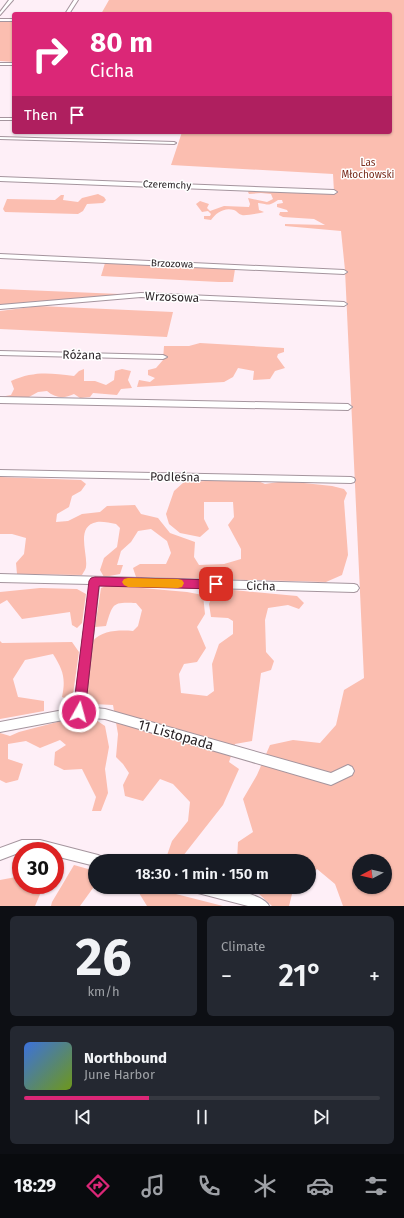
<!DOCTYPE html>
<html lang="en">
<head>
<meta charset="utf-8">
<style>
	body { margin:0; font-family:"Fira Sans",sans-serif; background:#242831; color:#f1f3f6; height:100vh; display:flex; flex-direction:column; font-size:15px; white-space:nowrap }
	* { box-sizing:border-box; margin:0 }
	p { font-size:13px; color:#9ea1a6 }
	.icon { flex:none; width:22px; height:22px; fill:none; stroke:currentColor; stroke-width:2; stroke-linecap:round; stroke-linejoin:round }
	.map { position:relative; height:906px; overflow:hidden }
	.drawer { display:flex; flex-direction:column; gap:10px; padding:10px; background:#0d0f14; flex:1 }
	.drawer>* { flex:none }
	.banner { position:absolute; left:12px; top:12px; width:380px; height:122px; border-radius:4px; box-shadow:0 1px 3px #0004; background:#db2777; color:#fff; overflow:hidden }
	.needle { width:26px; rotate:263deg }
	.fabs { position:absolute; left:352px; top:854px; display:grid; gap:8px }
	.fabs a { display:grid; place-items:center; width:40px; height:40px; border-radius:50%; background:#171b24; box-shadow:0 1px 3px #0004; font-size:20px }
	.speed { position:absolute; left:12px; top:842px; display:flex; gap:8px; font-size:20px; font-weight:700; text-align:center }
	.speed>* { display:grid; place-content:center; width:52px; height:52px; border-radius:50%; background:#171b24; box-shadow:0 1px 3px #0004; line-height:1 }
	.speed .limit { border:6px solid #d22; background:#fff; color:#111 }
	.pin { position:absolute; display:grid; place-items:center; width:34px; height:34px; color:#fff; margin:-17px; border-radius:8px; box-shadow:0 2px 6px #0006 }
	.me { position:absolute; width:44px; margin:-22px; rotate:7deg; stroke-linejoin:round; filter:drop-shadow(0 0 3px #0008) }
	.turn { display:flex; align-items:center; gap:14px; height:84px; padding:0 12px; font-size:18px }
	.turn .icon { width:52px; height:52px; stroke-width:2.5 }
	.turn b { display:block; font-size:28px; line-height:34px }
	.then { display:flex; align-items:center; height:38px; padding:0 12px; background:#0003; gap:8px; font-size:15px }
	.big { font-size:30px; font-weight:600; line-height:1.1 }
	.drawer .widget { flex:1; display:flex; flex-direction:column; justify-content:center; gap:6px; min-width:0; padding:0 14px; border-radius:6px; background:#242831 }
	.drawer .dial { align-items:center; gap:0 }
	.dial b { font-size:52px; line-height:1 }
	.song { display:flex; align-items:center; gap:12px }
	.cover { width:48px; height:48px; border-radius:6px; background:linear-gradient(135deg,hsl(220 70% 55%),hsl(80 70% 35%)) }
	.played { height:4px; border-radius:2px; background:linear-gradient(90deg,#db2777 35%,#363941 35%) }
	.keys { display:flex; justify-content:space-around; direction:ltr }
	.heat { display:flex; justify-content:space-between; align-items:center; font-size:22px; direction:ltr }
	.drawer .tiles { flex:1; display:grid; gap:10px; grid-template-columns:1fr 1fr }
	.widget:last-child { grid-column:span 2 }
	.trip { position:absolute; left:88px; top:854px; width:228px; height:40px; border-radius:20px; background:#171b24; box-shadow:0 1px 3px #0004; font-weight:600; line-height:40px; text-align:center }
	.tabs { display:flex; height:64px; justify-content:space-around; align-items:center; background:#090b0e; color:#9ea1a6 }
	.tabs .icon { width:28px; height:28px }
	.tabs .active { color:#db2777 }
	.tabs b { font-size:18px; color:#f1f3f6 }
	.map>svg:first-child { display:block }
</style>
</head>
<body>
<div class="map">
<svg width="404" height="906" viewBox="0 0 404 906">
	<rect width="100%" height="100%" fill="#feeff7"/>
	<!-- green -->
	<path fill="#fbbeb0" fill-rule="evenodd" d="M109,0H404V906H343L335,884L317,869L309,877V861H237L238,842L253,832L243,799L257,775L270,745L293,740L320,743L336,725L344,690L364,678L345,270L341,231L285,226V224L325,225L314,219L283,217L279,215L280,212H288L287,210L277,207V204L283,203L282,200H278C268,206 271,205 258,203L259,210L264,212C261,213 245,216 242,215C238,214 237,211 234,210C224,207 216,213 211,220L204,219V216H210L211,214L208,211L202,212L196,204L200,201L209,204L207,208L210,211L224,206L249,207L250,204L248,198L267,202L273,199L271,194L261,193L249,194L248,192L250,190L334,192L333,174L171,165L182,132H390V14H101ZM359,861H385V887H359Z
		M0,20L14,21L1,22H14V62L0,61Z
		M98,194L104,197L106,200L103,203L87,204L83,211L78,214L5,212L3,209L7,199L55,200L61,195H64L63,200L78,202L82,198Z
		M105,263L235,269L233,282H219L101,276Z
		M0,289L120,294L117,296L0,306Z
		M39,306L173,312L167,337L0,329V311Z
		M200,343L284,348V352L278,354L277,357L285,368L275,371L270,379L253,380L254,371L238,368L233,377L224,382L137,387L139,380L150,382L155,378L148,375V370L156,368L163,360L164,346H189Z
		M84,369V381H95L106,385L114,380L115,371L122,369L131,371L128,380L132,388L121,389L117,395L93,393L90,397L80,398L74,394C64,399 55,398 47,391L38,392L29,397H0L11,395L14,389L11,381C34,371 49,373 74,376L79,371Z
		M0,477L81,480L86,484L81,491L72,496L69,507L57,514L56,522L68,521L82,514L100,512L107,506L135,505L141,514L158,518L170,533L195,542L194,557L199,565L224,564L241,559V549L228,525L234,517L233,502H204V519L209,529L200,537L180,533L169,524L166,514L174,491L184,482L227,480L258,481L265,484L285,481L332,486L344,489L347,493L344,501L348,555L342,575L326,582L136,577L133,568L140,564H166L171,553L167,541L151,529L138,531L131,542L121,551L117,565H123L120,574L104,577L100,570L104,558L117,547L120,528L116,524C110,523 102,521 97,522C75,526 88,553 86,567C86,569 83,573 82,575L17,574L16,563L24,554L26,538L12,534H0Z
		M108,585L187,592L203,595L205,614L197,627L206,648L197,662L184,664L179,674L181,693L207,696L214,691L212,664L219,644L233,634V621L228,618L211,617L209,604L214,592L233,590L297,596L304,603L299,609L288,605L268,608L265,620L266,652L274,661L271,670L261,673L252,741L235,744L229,762L239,769L223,805L179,861H165L172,841L188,821L190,802L173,784L160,779L143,801L125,796L123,785L129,773L123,764L116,757L118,734L113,705L93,704L87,695L93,641C102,630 120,630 133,631L138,626L142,610L136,603C112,602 113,603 106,626L95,627L101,588Z
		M40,588L77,589L86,594L82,623L77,628L72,625L70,612L22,619L7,600L0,604V592Z
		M0,641L2,643L72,642L79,652L72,701L62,697C66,678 63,670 53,654L25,660L13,679L18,697L44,701V711L0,719Z
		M65,720H96L105,726L109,747L105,769L108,793L101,811H92L96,797L82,769L64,770L54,765L55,752L66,745L60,740L40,748L26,741L8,744V759L23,764L18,780L6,783L0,780V733L10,736L19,732Z
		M74,865L95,871V887H108L93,888L80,906H51L52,902Z
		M21,866V885H44L35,906H0V880L16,877Z
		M127,887H160L176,894L223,906H147L139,893Z
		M235,887H299L292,894L289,906H272L259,894Z"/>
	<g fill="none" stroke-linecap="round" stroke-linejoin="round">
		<!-- stream -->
		<path stroke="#bbafea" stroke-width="1.5" d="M0,65H14"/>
		<!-- minor casing -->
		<g stroke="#a5959e" stroke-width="2">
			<path id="minor" d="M9,0H13L0,15V12Z
				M74,0H78L69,14H65Z
				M0,19H14V21H0Z
				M0,63H14V65H0Z
				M0,118H14V120H0Z
				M0,137L174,142L176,143L174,144L0,139Z
				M0,177L334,190L337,192L334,194L0,181Z
				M0,254L344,270L347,272L344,274L0,258Z
				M141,293L344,302L347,304L344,306L141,297L0,309V305Z
				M0,351L163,355L167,357L163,359L0,355Z
				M0,397L348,404L352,407L348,410L0,403Z
				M0,470L351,477L354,478L355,480L354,482L351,483L0,476Z
				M0,574L354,584L357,585L359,588L357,591L354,592L99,585L85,707L105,709L331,773L348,765L352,767L354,771L352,775L331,785L105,719L79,717L0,732V722L74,708L90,584L0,582Z
				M22,840H40L98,855L102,857L104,861H95V866L55,856V851H21V852L0,860V848Z
				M192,887C201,887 211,886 221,887C232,888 265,896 269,906H248L198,893L194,891Z"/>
		</g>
		<!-- minor -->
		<use href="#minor" fill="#fff" fill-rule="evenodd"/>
	</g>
	<!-- route -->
	<path fill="#db2777" stroke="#8e194d" d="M95,577L216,580L220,581L222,584L220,588L216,589L99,586L85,712L83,716L79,718L74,716L73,712L89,581L91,578Z"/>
	<!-- slow -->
	<path fill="#f59e0b" d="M128,578L178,579L182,580L184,583L182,587L178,588L128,587L124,585L122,582L124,579Z"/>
	<g text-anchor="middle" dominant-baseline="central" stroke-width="3" stroke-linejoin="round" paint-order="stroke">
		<!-- far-park labels -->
		<g font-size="10" fill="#792b1b" stroke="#fff">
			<text x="368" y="163">Las<tspan x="368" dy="12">Młochowski</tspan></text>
		</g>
		<!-- far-street labels -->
		<g font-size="10" fill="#2c2629" stroke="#fff">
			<text transform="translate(167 185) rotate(2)">Czeremchy</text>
			<text transform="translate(172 264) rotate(2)">Brzozowa</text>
		</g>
		<!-- street labels -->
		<g font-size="12" fill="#2c2629" stroke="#fff">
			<text transform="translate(172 297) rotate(2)">Wrzosowa</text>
			<text transform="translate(82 355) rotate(1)">Różana</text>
			<text transform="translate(175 477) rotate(1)">Podleśna</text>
			<text transform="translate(261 586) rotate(1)">Cicha</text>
		</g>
		<!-- near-street labels -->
		<g font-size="14" fill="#2c2629" stroke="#fff">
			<text transform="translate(176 735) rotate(16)">11 Listopada</text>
		</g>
	</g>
</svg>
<div class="fabs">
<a><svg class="needle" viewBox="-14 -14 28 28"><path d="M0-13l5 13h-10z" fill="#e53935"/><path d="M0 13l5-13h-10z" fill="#9ea1a6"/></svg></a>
</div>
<div class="speed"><div class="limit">30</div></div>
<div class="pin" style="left:216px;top:584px;background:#d93025"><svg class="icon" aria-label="arrive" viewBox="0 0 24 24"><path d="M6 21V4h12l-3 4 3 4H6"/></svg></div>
<svg class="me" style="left:79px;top:712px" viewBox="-20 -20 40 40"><circle r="17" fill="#db2777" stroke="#fff" stroke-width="3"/><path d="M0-11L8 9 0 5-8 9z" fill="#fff"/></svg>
<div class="trip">18:30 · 1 min · 150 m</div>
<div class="banner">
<div class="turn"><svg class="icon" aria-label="right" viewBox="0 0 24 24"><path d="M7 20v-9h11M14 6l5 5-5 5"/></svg><div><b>80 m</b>Cicha</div></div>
<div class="then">Then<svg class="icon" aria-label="arrive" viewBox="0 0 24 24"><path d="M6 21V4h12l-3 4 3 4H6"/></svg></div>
</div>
</div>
<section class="drawer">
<div class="tiles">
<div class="widget dial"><b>26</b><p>km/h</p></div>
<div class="widget"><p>Climate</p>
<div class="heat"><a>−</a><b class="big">21°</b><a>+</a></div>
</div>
<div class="widget">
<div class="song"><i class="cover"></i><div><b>Northbound</b><p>June Harbor</p></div></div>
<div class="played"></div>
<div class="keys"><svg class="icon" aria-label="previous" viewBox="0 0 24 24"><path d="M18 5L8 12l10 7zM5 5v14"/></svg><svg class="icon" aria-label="pause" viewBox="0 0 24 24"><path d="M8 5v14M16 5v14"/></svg><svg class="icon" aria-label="next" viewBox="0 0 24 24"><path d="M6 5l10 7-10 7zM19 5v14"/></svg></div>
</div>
</div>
</section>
<nav class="tabs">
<b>18:29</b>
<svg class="icon active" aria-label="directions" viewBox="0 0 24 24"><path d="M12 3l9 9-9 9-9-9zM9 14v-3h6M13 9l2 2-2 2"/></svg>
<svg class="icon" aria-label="music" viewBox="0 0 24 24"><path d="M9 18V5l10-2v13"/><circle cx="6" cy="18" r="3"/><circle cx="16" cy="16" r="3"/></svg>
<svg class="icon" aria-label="phone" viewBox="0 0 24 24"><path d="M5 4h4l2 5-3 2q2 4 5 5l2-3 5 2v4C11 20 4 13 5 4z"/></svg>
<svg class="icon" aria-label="climate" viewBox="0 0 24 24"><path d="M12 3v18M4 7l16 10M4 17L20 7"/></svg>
<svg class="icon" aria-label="car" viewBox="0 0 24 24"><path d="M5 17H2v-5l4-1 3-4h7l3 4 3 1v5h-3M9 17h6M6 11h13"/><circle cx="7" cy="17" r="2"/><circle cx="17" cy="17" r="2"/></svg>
<svg class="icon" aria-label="filters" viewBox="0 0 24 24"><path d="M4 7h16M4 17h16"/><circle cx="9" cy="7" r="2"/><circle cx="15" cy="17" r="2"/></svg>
</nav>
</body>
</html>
